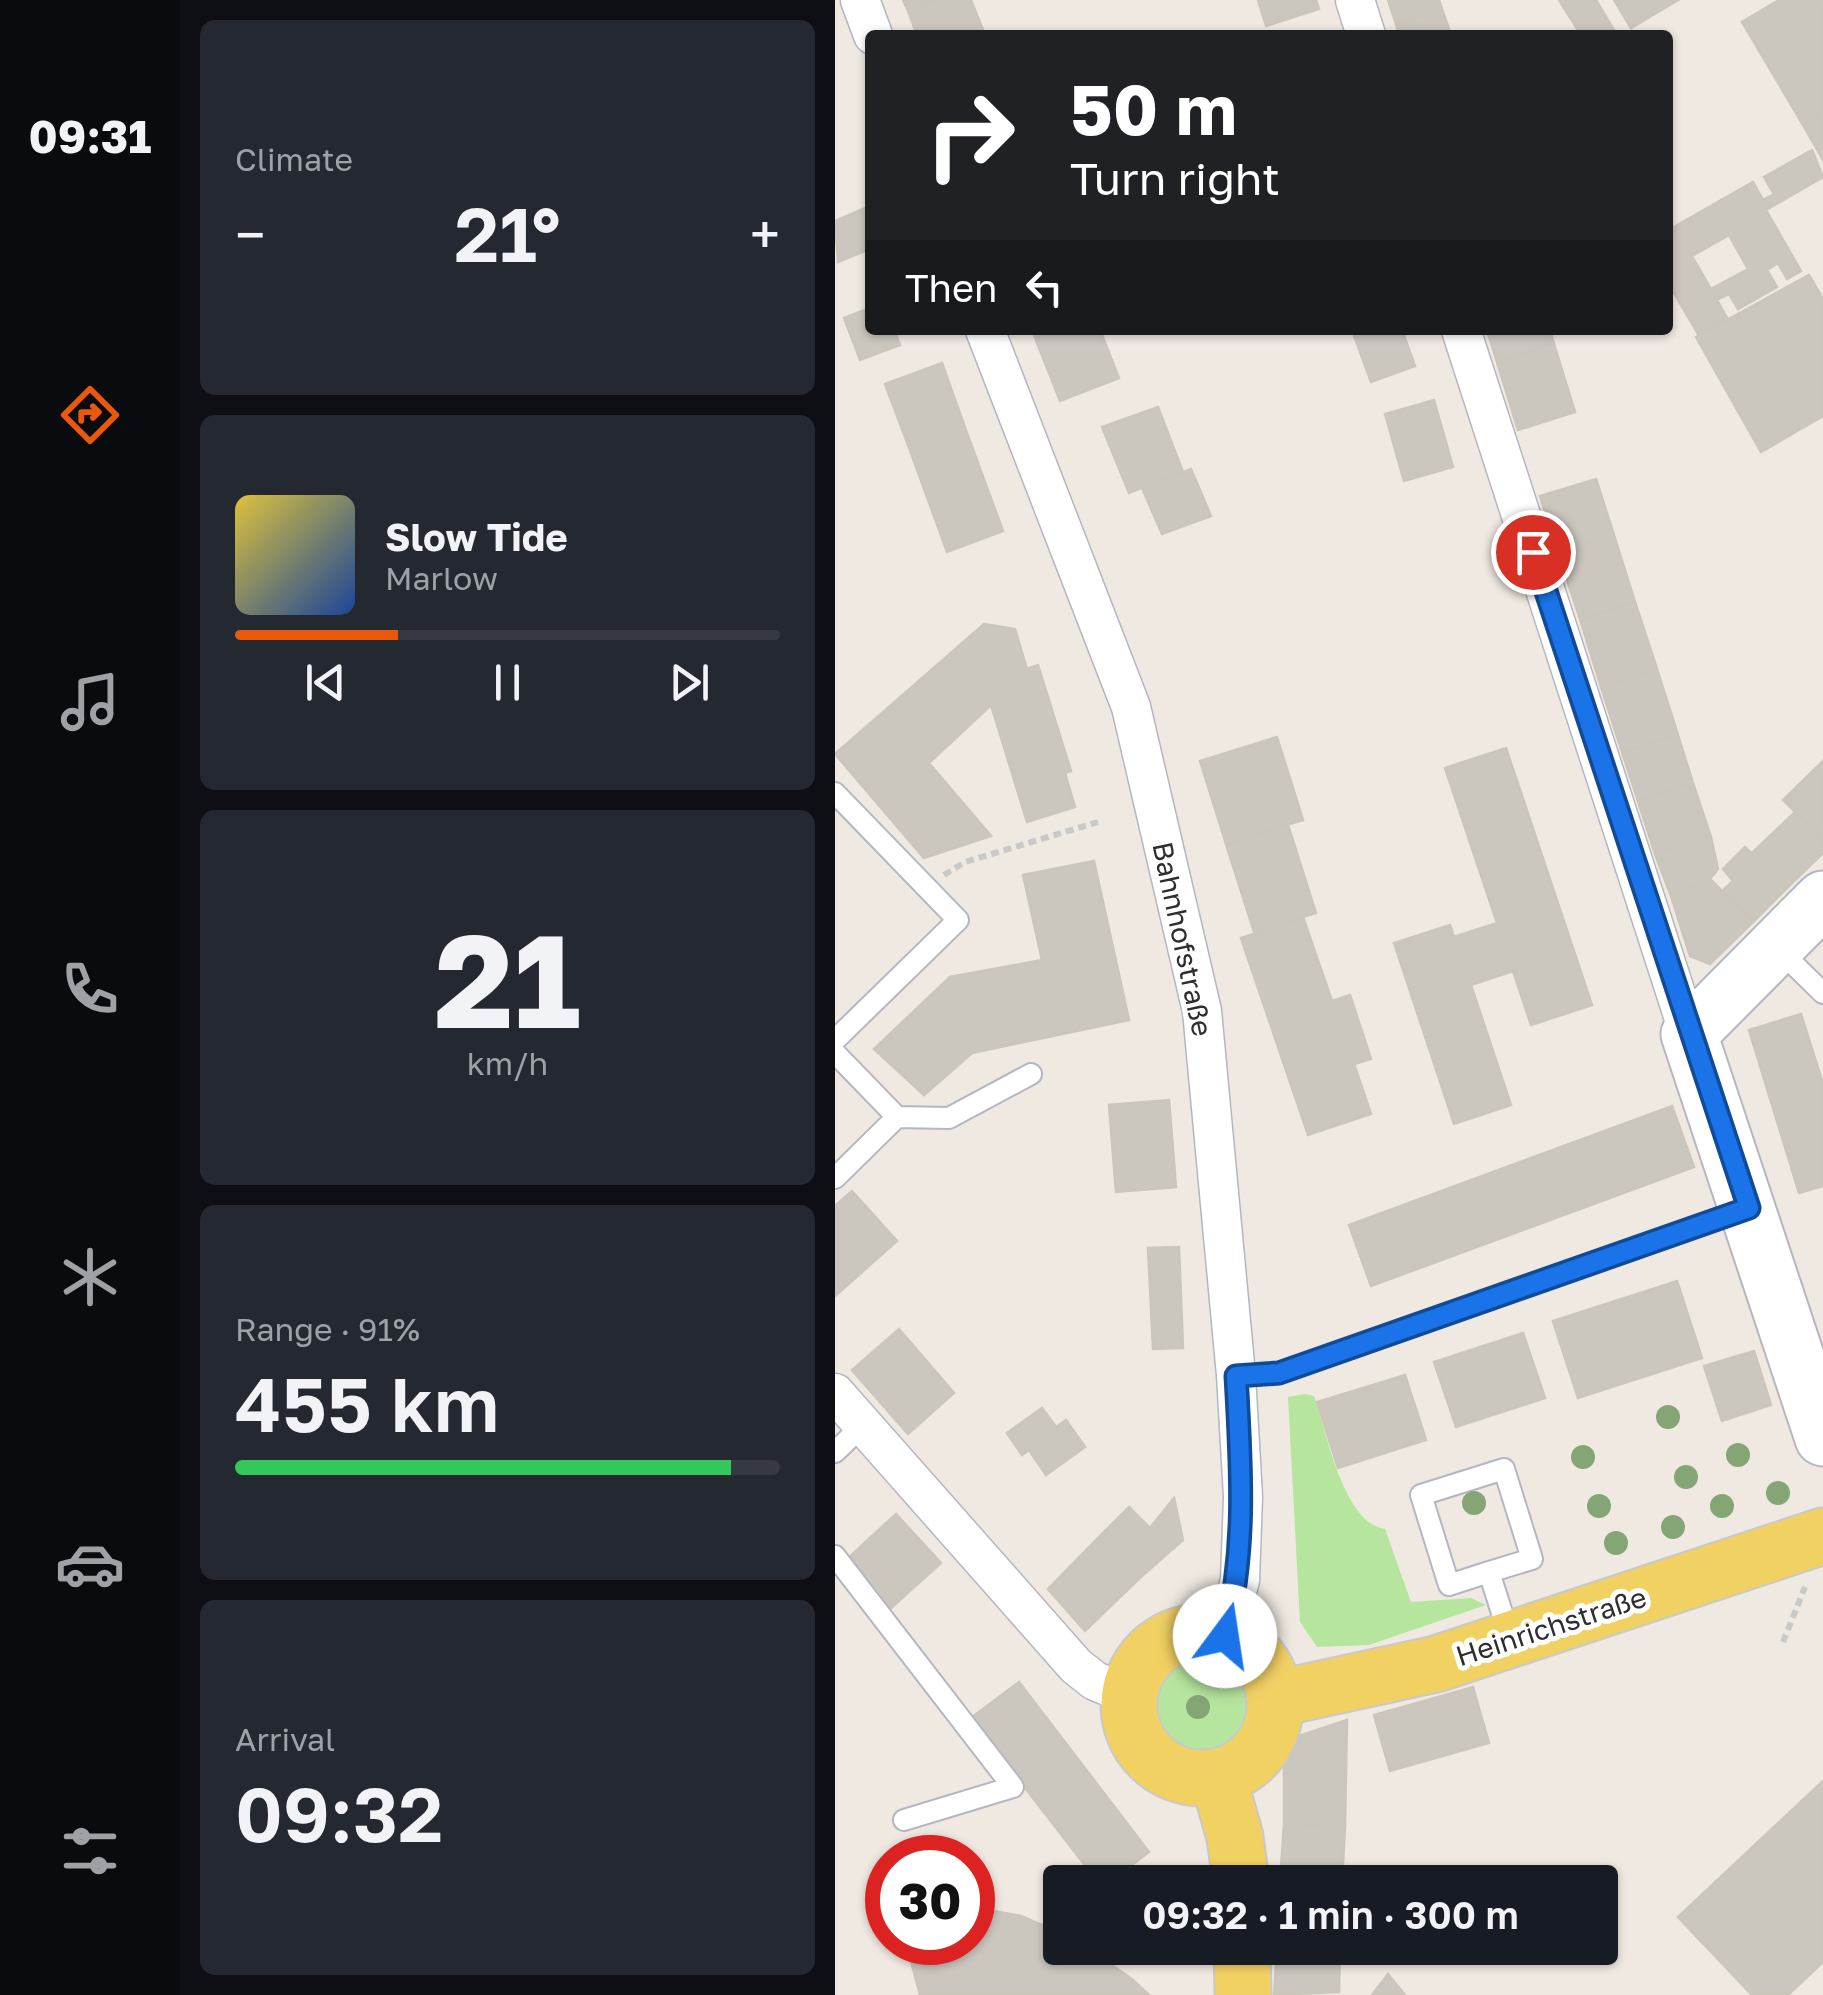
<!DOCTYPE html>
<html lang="en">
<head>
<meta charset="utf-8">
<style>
	body { margin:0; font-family:"Golos Text",sans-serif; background:#242831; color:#f1f3f6; height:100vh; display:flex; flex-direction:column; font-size:38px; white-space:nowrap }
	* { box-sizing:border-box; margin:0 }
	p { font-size:32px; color:#9ea1a6 }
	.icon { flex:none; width:55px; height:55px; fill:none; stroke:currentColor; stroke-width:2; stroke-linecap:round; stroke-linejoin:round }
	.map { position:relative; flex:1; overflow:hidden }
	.details { display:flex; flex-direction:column; gap:20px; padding:20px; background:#0d0f14; width:655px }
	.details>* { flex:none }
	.guide { position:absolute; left:30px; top:30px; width:808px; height:305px; border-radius:10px; box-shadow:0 2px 8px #0004; background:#202124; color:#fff; overflow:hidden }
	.speed { position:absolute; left:30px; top:1835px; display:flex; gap:20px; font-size:50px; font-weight:700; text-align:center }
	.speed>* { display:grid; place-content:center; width:130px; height:130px; border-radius:50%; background:#171b24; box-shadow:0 2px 8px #0004; line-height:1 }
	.speed .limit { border:15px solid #d22; background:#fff; color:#111 }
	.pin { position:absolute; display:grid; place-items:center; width:85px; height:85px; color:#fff; margin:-42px; border:5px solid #fff; border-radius:50%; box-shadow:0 2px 10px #0007 }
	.me { position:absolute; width:110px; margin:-55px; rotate:14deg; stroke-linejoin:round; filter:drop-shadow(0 0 8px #0008) }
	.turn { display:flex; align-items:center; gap:35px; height:210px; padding:0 40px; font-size:45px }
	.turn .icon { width:130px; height:130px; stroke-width:2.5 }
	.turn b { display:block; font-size:70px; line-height:85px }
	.then { display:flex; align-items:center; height:95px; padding:0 40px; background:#0003; gap:20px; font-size:38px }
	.big { font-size:75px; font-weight:600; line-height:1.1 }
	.details .card { flex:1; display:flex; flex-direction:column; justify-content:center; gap:15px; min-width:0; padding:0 35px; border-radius:15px; background:#242831 }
	.details .dial { align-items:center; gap:0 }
	.dial b { font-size:130px; line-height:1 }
	.song { display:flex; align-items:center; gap:30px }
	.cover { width:120px; height:120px; border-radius:15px; background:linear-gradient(135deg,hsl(50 70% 55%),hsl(220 70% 35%)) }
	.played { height:10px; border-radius:5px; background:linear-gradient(90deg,#ea580c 30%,#363941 30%) }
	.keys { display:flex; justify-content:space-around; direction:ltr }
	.heat { display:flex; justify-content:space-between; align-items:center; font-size:55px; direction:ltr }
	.charge { height:15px; border-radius:8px; background:linear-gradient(90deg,#34c759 91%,#363941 0) }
	.trip { position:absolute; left:208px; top:1865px; width:575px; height:100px; border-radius:10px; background:#171b24; box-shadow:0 2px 8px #0004; font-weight:600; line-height:100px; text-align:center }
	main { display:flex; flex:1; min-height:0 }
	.menu { display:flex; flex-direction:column; width:180px; justify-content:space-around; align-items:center; background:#090b0e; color:#9ea1a6 }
	.menu .icon { width:70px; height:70px }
	.menu .current { color:#ea580c }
	.menu b { font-size:45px; color:#f1f3f6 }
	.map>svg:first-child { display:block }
</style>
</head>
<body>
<main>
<nav class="menu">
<b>09:31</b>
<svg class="icon current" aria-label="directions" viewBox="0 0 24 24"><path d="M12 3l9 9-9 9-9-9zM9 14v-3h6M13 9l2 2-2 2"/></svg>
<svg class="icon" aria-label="music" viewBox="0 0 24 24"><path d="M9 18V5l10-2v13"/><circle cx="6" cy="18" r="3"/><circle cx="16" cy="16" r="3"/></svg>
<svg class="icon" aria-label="phone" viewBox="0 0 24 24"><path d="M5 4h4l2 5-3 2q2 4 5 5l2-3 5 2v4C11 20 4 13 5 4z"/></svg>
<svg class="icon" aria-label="climate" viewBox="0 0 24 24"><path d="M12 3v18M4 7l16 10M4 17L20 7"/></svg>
<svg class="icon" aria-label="car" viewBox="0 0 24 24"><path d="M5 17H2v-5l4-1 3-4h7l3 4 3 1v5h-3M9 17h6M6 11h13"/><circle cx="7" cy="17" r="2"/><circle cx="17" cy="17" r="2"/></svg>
<svg class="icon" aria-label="filters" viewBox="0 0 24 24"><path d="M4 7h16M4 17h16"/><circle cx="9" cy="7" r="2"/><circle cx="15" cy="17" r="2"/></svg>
</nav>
<section class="details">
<div class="card"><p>Climate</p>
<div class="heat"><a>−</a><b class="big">21°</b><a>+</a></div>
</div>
<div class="card">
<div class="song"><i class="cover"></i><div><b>Slow Tide</b><p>Marlow</p></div></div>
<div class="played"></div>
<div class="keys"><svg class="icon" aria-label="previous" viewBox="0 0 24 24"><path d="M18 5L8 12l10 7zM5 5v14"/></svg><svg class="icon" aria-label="pause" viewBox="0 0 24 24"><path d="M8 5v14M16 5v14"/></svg><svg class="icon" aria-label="next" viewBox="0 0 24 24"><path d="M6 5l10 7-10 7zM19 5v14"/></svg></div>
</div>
<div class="card dial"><b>21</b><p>km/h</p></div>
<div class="card"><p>Range · 91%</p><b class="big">455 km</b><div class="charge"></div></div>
<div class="card"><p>Arrival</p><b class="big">09:32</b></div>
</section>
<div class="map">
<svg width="988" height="1995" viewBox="0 0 988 1995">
	<rect width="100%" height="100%" fill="#efe9e1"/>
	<!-- green -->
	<path fill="#b6e59e" d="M470,1394L479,1396C492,1433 508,1523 550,1529L576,1602L636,1598L651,1605L534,1645L482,1647L465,1622L453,1397Z
		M318 1706a49 49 0 1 1 98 0a49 49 0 1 1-98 0Z"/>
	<!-- building -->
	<path fill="#cbc7bf" stroke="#cbc5ba" stroke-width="2.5" fill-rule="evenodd" d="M68,0H102L73,11Z
		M102,0H136L150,35H82L73,11Z
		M423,0H481L484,9L431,26Z
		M553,0H604L607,9L561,24Z
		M724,0H761L782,35H746Z
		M779,0H843L796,28Z
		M944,0H988V113L968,125L907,22Z
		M607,9L616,35H564L561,24Z
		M988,113V160L968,125Z
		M977,150L988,177L931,210L966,271L952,279L943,263L932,270L942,287L903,309L894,294L882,300L892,318L863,334L832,281V231L918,182L928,200L939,194L929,177ZM894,235L913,269L876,289L857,256Z
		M35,206V249L3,262L0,221Z
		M974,275L988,299V416L926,452L861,337Z
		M35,308V330H59L65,345L25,360L9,318Z
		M197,330H265L284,378L225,401Z
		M517,330H567L580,366L536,382Z
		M652,330H715L719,344L662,362Z
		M719,344L740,412L683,430L662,362Z
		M107,363L132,433L76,453L50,384Z
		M599,400L618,467L569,481L550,414Z
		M323,407L348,472L294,493L267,427Z
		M132,433L168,531L112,552L76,453Z
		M356,469L376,516L327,534L307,488Z
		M761,479L779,535L723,553L705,496Z
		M779,535L800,602L745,619L723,553Z
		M800,602L822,669L766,687L745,619Z
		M149,624L180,629L192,669L203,665L236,771L230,773L240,807L192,822L156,705L94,763L156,836L89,858L0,754Z
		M822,669L843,735L787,752L766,687Z
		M843,735L858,783L803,801L787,752Z
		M442,737L468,820L391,844L365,761Z
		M671,748L757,1005L696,1025L678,971L636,985L676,1105L619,1124L559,943L615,925L619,937L662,923L610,768Z
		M988,761V839L948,800Z
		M858,783L876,837L820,854L803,801Z
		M960,812L988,839V853L952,888L916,854Z
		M453,825L481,913L419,932L391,844Z
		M876,837L883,869L875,879L836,896L820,854Z
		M910,847L952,888L918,922L886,892L898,881L888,869Z
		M259,861L294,1020L137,1053L89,1095L39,1049L115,977L207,960L188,875Z
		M875,879L918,922L875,964L855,956L836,896Z
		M468,917L497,1001L515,995L536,1059L519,1064L536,1114L473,1135L406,938Z
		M966,1014L988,1084V1186L964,1193L914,1030Z
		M334,1100L341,1187L281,1192L274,1105Z
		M837,1106L859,1167L536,1286L514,1225Z
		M17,1191L62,1241L0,1296V1206Z
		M344,1247L348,1348L318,1349L313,1248Z
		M842,1281L867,1358L743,1398L718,1321Z
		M64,1329L119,1393L73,1434L17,1370Z
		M688,1333L710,1398L621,1427L599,1362Z
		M919,1351L936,1405L887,1421L869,1366Z
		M570,1375L591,1440L503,1468L482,1402Z
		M207,1408L221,1427L231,1420L250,1447L211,1475L194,1450L187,1455L172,1433Z
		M339,1498L348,1540L307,1576L266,1535L294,1507L315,1528Z
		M61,1514L106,1563L55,1609L11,1560Z
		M266,1535L307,1576L250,1631L213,1589Z
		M184,1682L314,1852L274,1882H263L136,1718Z
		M638,1687L654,1743L555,1771L539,1715Z
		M512,1720L510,1827L449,1824V1741Z
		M988,1781V1962L953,1995H917L843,1917Z
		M449,1824L510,1827L507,1882H445Z
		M138,1907L186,1916L225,1933V1948H253L298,1980L285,1995H85L71,1942H138Z
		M442,1948H505L504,1992L439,1995Z
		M553,1974L570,1995H537Z
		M298,1980L314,1995H285Z"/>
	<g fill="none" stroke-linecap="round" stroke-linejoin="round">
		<!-- lane casing -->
		<g stroke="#b4b7c1" stroke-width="24">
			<path id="lane" d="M0,793L123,920L0,1040
				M942,948L988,993
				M0,1053L62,1117L0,1178
				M62,1117L114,1118L196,1074
				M401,1375L444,1373L912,1209
				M0,1452L29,1424
				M0,1556L178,1787L69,1820
				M654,1572L614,1585L586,1495L669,1469L697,1559L654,1572L675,1638"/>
		</g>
		<!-- street casing -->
		<g stroke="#b4b7c1" stroke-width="41">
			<path id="street" d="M25,0L38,35
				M520,0L531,35
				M150,330L296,707L367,1011L401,1375L408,1497L405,1580L390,1636
				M626,330L854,1034
				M0,1393L241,1666L260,1681L294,1695"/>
		</g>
		<!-- secondary casing -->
		<g stroke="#b4b7c1" stroke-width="59">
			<path id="secondary" d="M988,899L854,1034L988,1438"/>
		</g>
		<!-- primary casing -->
		<g stroke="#c9c9c9" stroke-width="59">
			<path id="primary" d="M294 1705a73 73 0 1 1 146 0a73 73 0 1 1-146 0Z
				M440,1699L601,1664L988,1536
				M383,1777L400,1837L406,1882
				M407,1948L408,1995"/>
		</g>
		<!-- path -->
		<path stroke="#c9c9c9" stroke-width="6" stroke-dasharray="8 5" stroke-linecap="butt" d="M109,875L130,862L263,822
			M948,1642L970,1587"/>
		<!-- lane -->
		<use href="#lane" stroke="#fff" stroke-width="20"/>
		<!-- street -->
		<use href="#street" stroke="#fff" stroke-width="38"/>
		<!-- secondary -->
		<use href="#secondary" stroke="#fff" stroke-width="55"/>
		<!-- primary -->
		<use href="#primary" stroke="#f2d163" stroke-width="55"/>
	</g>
	<!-- trees -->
	<g fill="#84a574">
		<circle cx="833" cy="1417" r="12"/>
		<circle cx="903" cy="1455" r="12"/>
		<circle cx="748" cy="1457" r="12"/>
		<circle cx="851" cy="1477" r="12"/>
		<circle cx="943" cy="1493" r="12"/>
		<circle cx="639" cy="1503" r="12"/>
		<circle cx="764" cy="1506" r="12"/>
		<circle cx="887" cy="1506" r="12"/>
		<circle cx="838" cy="1527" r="12"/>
		<circle cx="781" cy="1543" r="12"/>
		<circle cx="363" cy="1707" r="12"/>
	</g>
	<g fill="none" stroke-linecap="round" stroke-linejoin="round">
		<!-- route casing -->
		<g stroke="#114b97" stroke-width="25">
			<path id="route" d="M390,1636C412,1549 406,1464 401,1376L444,1373L914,1208L698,552"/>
		</g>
		<!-- route -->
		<use href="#route" stroke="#1a73e8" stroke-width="18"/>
	</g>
	<g text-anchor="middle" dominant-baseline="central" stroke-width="10" stroke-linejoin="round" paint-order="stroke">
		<!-- street labels -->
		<g font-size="28" fill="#2e2e2e" stroke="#fff">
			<text transform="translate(348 939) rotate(78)">Bahnhofstraße</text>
			<text transform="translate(716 1626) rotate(-18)">Heinrichstraße</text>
		</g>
	</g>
</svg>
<div class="speed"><div class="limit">30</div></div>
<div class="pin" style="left:698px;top:552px;background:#d93025"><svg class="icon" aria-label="arrive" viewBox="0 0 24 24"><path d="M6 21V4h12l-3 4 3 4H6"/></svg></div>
<svg class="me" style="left:390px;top:1636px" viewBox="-20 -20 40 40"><circle r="19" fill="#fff"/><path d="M0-13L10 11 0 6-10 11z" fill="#1a73e8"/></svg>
<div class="trip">09:32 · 1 min · 300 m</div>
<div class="guide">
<div class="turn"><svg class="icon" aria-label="right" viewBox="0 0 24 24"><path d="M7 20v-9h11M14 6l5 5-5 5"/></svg><div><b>50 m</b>Turn right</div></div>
<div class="then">Then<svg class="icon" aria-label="left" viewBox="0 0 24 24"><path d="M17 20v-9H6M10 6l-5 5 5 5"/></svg></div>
</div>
</div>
</main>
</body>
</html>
